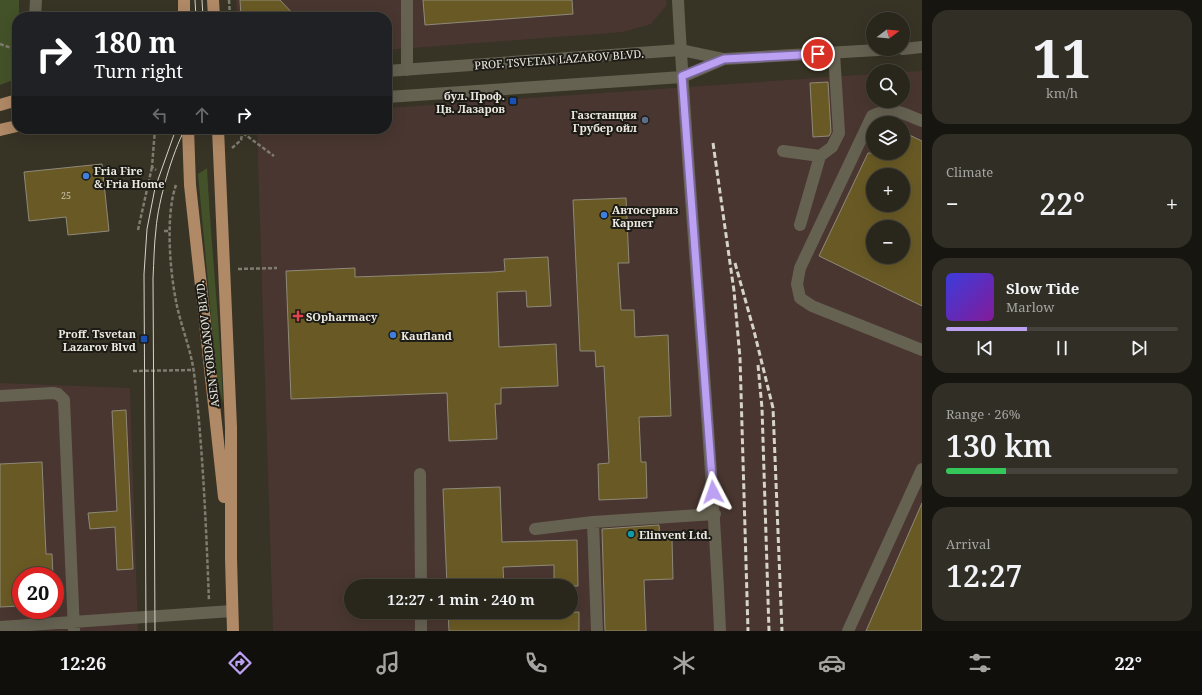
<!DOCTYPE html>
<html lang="en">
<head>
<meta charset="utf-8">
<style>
	body { margin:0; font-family:"Noto Serif",serif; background:#312e25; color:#f1f3f6; height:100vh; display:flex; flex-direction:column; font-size:15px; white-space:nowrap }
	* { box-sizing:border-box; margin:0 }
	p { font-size:13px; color:#a5a5a3 }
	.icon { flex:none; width:22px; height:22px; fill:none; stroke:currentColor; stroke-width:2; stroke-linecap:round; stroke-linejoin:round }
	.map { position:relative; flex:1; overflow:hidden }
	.drawer { display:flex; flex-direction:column; gap:10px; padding:10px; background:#17150f; width:280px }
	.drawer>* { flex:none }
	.hud { position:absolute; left:12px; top:12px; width:380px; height:122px; border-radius:16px; box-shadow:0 4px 16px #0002,0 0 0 1px #45433b; background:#202124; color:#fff; overflow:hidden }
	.needle { width:26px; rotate:74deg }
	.fabs { position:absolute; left:866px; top:12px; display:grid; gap:8px }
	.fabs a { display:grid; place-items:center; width:44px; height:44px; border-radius:50%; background:#29261c; box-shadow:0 4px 16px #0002,0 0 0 1px #45433b; font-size:20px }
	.speed { position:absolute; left:12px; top:567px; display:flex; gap:8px; font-size:20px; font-weight:700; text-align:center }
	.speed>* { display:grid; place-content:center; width:52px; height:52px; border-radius:50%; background:#29261c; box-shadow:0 4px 16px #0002,0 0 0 1px #45433b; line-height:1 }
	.speed .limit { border:6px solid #d22; background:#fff; color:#111 }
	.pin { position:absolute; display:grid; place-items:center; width:34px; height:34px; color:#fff; margin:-17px; border:2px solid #fff; border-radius:50%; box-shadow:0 1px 4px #0007 }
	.me { position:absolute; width:44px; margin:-22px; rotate:356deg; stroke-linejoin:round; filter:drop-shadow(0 0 3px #0008) }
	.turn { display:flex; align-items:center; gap:14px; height:84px; padding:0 16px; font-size:18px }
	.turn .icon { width:52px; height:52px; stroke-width:2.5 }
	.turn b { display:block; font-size:28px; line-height:34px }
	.lanes { display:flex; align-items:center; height:38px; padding:0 16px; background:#0003; justify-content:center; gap:20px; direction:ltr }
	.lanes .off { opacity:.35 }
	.big { font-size:30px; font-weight:600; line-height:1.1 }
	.drawer .card { flex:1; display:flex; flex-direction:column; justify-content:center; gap:6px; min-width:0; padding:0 14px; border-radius:16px; background:#312e25 }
	.drawer .dial { align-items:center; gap:0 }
	.dial b { font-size:52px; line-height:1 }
	.song { display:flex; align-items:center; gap:12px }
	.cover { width:48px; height:48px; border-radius:6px; background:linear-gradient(135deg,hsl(240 70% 55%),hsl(290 70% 35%)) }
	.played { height:4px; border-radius:2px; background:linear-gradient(90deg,#bca0f2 35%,#45433b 35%) }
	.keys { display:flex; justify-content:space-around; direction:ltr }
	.heat { display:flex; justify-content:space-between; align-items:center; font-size:22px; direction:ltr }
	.charge { height:6px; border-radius:3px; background:linear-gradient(90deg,#34c759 26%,#45433b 0) }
	.trip { position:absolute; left:344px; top:579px; width:234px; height:40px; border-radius:20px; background:#29261c; box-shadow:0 4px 16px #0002,0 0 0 1px #45433b; font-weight:600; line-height:40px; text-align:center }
	.menu { display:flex; height:64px; justify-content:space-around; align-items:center; background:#100f0b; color:#a5a5a3 }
	.menu .icon { width:28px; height:28px }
	.menu .selected { color:#bca0f2 }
	.menu b { font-size:18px; color:#f1f3f6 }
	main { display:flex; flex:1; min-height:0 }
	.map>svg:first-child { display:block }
</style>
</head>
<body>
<main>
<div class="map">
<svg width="922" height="631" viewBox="0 0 922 631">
	<rect width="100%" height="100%" fill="#373325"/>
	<!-- industrial -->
	<path fill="#493630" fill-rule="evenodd" d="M236,0H666V6L651,24L623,32L387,50V17H237Z
		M922,71V631H273L257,129H387V108L873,74V101H903V72ZM873,123H903V153H873ZM873,175H903V205H873ZM873,227H903V257H873ZM351,586H571V612H351Z
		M0,383L130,388L138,631H0ZM21,576H55V610H21Z"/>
	<!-- green -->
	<path fill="#445229" d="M0,0H19V17H17L16,79L0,85Z
		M207,168C211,247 220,325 223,403L217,380L198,174Z"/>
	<!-- building -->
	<path fill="#695a25" stroke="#8e8979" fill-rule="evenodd" d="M240,0H280L296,17H241Z
		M423,0H572L573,14L425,25Z
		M828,82L831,132L829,136L813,137L810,83Z
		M903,132L922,141V306L819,256L868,153H903ZM873,175H903V205H873ZM873,227H903V257H873Z
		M102,164L109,231L68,235L66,217L29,221L24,172Z
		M626,198L629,263H618L621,310H634L635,337L668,335L671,416L639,417L641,462H646L647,498L599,500L598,464L609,463L604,366L596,367L595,351H580L573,200Z
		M548,257L551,306L527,307L526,291L497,292L499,347L556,344L558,386L501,388V404H495L497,439L449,441L447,393L291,399L286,271L355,268V277L493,272L505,271L504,259Z
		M126,410L133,569L117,570L115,527L90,529L88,513L117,511L112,411Z
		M42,462L46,554H52L53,576H21V606L0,607V464Z
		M500,487L502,542L577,540L578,586H554V565L503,567L504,586H447L443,489Z
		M922,503V631H866Z
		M659,525L660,540L672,539L673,579L644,580L646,631H605L602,529Z
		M448,612H505V616L579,612V631H449Z"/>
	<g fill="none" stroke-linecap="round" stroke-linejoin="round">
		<!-- path -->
		<path stroke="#7f7c70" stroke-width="2.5" stroke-dasharray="4 2" stroke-linecap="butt" d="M229,0L230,17
			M0,44L17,50
			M155,129L152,167L156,170
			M243,133L274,156
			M232,148L241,140L243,129
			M176,185C165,216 170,274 177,306C182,329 191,350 194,373C203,449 206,525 209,601
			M138,230L152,167
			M164,231H170
			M238,269L277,268
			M133,371L193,370"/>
		<!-- minor -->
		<path stroke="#666252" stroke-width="12" d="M407,0V70
			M678,0C689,211 711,420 720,631
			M35,17L36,0
			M903,49L922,47
			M387,71L681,50L724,59L895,49
			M387,97L682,77L724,59
			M922,121C902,113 893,106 872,116L800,268L797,284L800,298L812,306L922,350
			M783,151L820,156L832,147L839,133L834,53
			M800,225L820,156
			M0,396L53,393L58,394L64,400L74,631
			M420,474L421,586
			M593,522L597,631
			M535,529L593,522L715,514
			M421,612V631
			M0,627L232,611
			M848,631L922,469"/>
		<!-- major -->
		<path stroke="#b08966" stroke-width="12" d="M184,0V17
			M213,0L214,17
			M0,105L17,100
			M188,129L190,185L224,497
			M218,129L231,427V558L233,631
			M0,130L17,126"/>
		<!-- tram -->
		<path stroke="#d6d3ca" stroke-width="1" d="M195,0L196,17
			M202,0L203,17
			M146,631L144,274L147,229L155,188L176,129
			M155,631L153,278C154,261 154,245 156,229C158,202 172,153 185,129"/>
		<!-- rail -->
		<path stroke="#d6d3ca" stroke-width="3" stroke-dasharray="6 3" stroke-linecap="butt" d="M713,143L734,291L740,358L748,631
			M735,263L754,331L773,408L782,631
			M758,365L762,408L769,631"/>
	</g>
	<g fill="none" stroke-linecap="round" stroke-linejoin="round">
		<!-- route casing -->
		<g stroke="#7a689d" stroke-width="10">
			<path id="route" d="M713,492L682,76L724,59L818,54"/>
		</g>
		<!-- route -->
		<use href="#route" stroke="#bca0f2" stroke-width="7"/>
	</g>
	<!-- markers -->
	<g fill="#1a4fb4" stroke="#1d1b15" stroke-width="1.5">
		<rect x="509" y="97" width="8" height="8" rx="2"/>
		<rect x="140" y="335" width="8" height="8" rx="2"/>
	</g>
	<circle fill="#5c6f8a" stroke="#1d1b15" stroke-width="1.5" cx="645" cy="120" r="4"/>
	<g fill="#3f7fe0" stroke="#1d1b15" stroke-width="1.5">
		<circle cx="86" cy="176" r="4"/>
		<circle cx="604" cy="215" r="4"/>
		<circle cx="393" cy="335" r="4"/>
	</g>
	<path fill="#e0444e" stroke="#1d1b15" stroke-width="1.5" d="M296 310h4v4h4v4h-4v4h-4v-4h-4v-4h4z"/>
	<circle fill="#0f9aa8" stroke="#1d1b15" stroke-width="1.5" cx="631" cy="534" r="4"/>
	<g text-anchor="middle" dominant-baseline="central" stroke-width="4" stroke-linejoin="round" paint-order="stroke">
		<!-- number labels -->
		<g font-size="9" fill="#cbc5b1">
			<text x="66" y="195">25</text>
		</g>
		<!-- street labels -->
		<g font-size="11" fill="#ece9e0" stroke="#1d1b15">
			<text transform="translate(559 59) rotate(-4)">PROF. TSVETAN LAZAROV BLVD.</text>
			<text transform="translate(207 344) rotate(-97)">ASEN YORDANOV BLVD.</text>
		</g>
		<!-- poi labels -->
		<g font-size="11" font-weight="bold" fill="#ece9e0" stroke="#1d1b15" text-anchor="start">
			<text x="505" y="95" text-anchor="end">бул. Проф.<tspan x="505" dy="13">Цв. Лазаров</tspan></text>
			<text x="637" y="114" text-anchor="end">Газстанция<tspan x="637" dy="13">Грубер ойл</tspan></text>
			<text x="94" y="170">Fria Fire<tspan x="94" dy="13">&amp; Fria Home</tspan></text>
			<text x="612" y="209">Автосервиз<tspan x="612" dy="13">Карпет</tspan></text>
			<text x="306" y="316">SOpharmacy</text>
			<text x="136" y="333" text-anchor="end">Proff. Tsvetan<tspan x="136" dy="13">Lazarov Blvd</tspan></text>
			<text x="401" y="335">Kaufland</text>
			<text x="639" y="534">Elinvent Ltd.</text>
		</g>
	</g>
</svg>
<div class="fabs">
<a><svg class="needle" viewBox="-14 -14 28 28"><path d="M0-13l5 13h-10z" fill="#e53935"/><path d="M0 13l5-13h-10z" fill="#a5a5a3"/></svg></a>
<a><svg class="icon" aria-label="search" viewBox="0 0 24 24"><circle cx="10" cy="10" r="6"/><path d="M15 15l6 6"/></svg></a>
<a><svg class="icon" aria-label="layers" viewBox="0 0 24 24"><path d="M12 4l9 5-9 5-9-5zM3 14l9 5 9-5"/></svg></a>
<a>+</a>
<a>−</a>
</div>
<div class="speed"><div class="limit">20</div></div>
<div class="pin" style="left:818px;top:54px;background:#d93025"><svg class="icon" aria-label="arrive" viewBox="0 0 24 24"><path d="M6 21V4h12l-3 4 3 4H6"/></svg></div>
<svg class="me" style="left:713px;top:492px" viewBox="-20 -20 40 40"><path d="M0-17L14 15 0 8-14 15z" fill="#bca0f2" stroke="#fff" stroke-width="4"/></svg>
<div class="trip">12:27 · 1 min · 240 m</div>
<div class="hud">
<div class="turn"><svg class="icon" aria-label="right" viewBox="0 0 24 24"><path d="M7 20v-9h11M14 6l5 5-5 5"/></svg><div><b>180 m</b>Turn right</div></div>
<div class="lanes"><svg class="icon off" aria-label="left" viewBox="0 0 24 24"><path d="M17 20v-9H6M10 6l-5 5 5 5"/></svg><svg class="icon off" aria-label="ahead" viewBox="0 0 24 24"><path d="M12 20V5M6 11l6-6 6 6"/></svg><svg class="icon" aria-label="right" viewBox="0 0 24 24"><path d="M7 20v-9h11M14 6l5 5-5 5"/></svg></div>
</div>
</div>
<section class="drawer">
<div class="card dial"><b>11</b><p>km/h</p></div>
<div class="card"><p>Climate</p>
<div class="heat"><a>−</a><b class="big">22°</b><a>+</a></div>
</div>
<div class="card">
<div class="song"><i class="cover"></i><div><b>Slow Tide</b><p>Marlow</p></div></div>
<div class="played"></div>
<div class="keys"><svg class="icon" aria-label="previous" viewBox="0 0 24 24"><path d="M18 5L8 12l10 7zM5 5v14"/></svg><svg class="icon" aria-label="pause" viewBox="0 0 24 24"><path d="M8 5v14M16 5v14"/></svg><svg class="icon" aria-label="next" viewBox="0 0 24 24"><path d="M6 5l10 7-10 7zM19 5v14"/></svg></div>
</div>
<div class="card"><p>Range · 26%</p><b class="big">130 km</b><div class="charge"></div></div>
<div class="card"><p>Arrival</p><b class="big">12:27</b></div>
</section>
</main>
<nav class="menu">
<b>12:26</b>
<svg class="icon selected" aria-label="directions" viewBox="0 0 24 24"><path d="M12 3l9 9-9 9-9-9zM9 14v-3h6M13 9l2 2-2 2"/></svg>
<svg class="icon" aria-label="music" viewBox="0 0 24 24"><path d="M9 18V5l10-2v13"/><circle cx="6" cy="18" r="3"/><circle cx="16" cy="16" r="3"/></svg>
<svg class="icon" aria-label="phone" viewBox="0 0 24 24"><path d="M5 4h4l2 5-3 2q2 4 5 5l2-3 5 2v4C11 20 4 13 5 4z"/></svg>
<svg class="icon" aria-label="climate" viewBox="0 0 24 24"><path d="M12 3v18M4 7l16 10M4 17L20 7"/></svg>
<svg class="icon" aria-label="car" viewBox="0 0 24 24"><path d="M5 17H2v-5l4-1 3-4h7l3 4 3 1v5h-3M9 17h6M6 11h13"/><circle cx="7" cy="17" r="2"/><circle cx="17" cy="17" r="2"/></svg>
<svg class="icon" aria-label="filters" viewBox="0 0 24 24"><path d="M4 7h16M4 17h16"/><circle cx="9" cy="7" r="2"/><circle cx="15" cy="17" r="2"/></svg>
<b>22°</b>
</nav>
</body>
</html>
